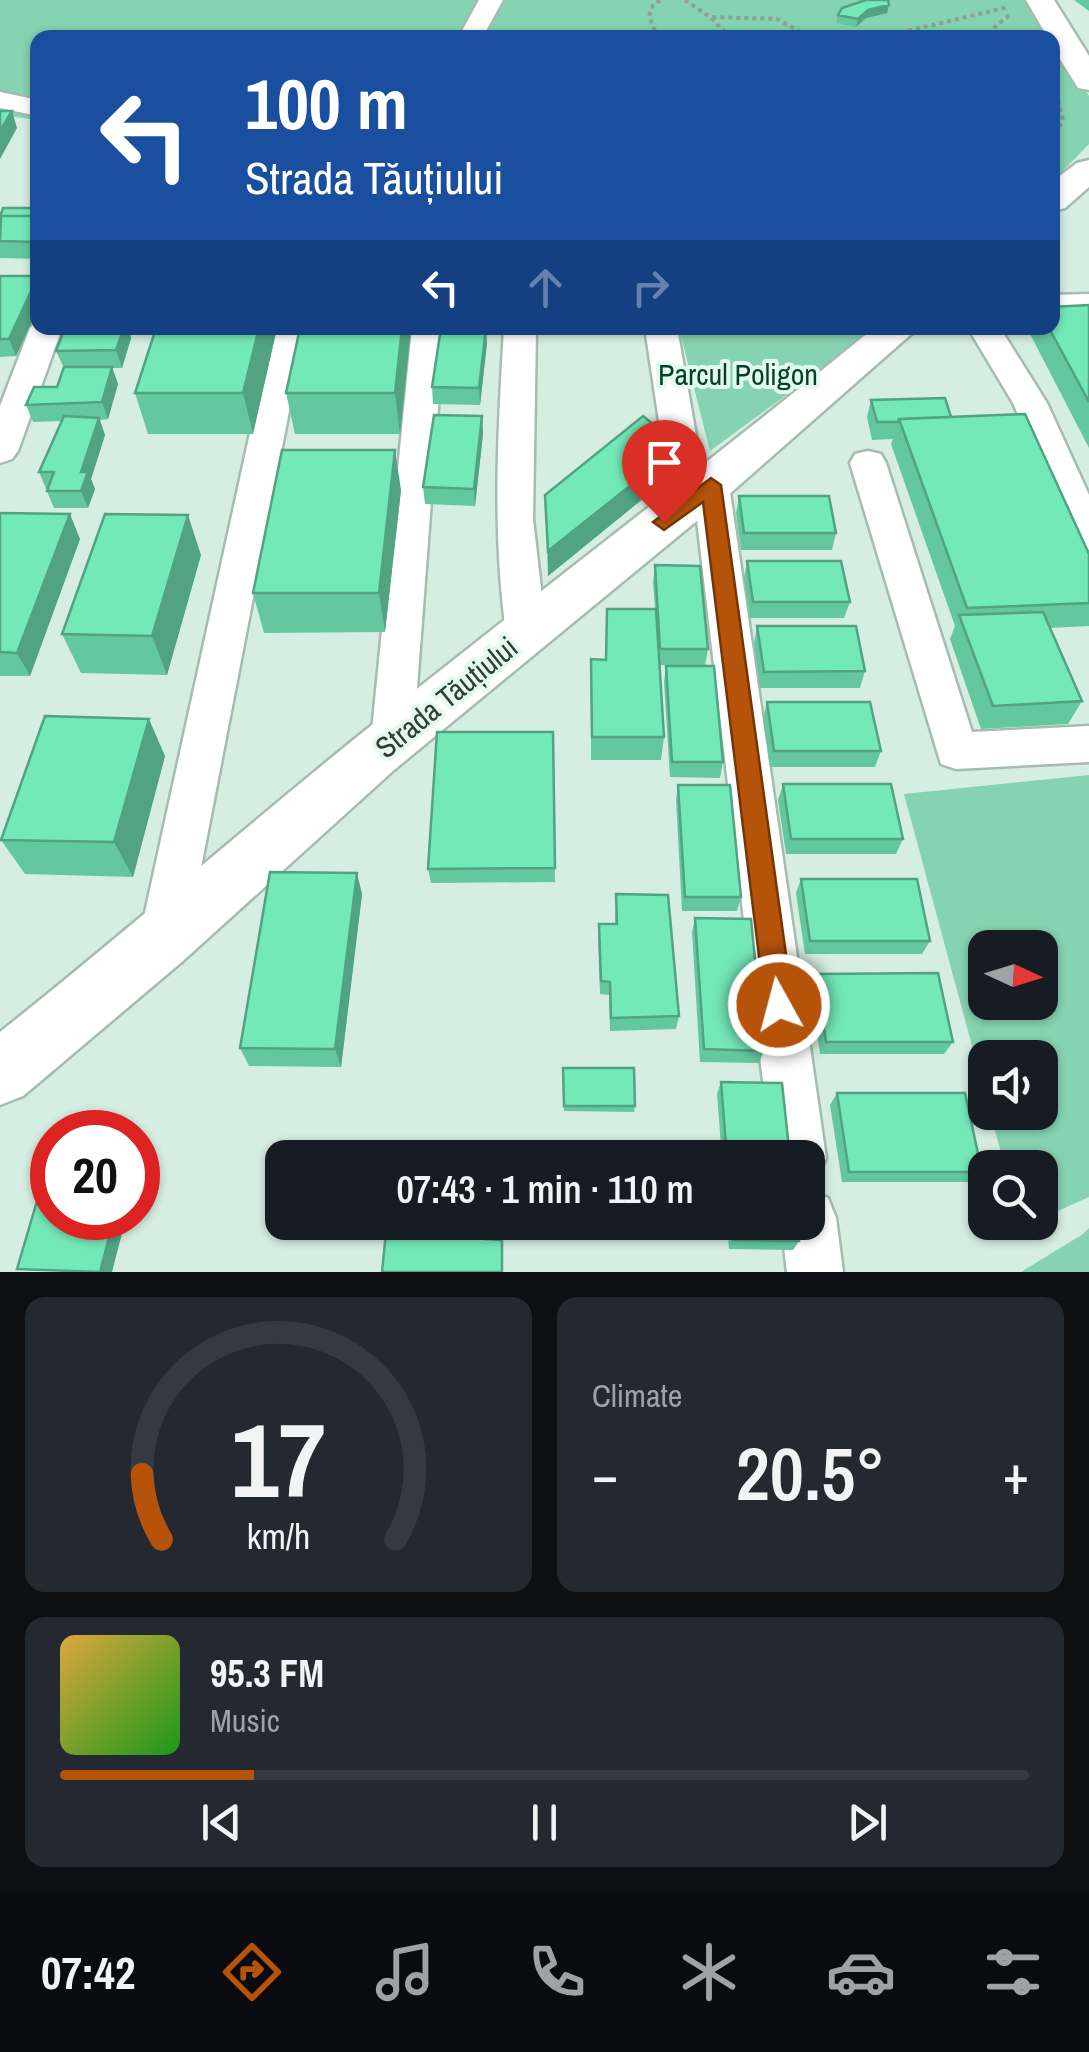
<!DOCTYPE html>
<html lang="en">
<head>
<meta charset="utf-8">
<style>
	body { margin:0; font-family:"Archivo Narrow",sans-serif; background:#242831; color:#f1f3f6; height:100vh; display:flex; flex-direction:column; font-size:38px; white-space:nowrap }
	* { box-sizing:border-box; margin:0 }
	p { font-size:32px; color:#9ea1a6 }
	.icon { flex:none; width:55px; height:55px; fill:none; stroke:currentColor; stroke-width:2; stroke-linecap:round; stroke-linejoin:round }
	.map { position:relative; height:1272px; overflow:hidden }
	.drawer { display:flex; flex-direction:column; gap:25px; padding:25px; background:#0d0f14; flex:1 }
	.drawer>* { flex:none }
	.banner { position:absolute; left:30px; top:30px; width:1030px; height:305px; border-radius:20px; box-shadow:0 2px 8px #0004; background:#1a4fa0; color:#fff; overflow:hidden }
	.needle { width:65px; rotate:94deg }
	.fabs { position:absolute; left:968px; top:930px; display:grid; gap:20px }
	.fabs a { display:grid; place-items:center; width:90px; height:90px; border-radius:20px; background:#171b24; box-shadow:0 2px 8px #0004; font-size:50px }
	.speed { position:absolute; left:30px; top:1110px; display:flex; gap:20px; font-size:50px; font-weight:700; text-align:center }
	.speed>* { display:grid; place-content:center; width:130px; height:130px; border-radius:50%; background:#171b24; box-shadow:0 2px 8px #0004; line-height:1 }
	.speed .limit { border:15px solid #d22; background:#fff; color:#111 }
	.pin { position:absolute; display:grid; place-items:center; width:85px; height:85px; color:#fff; margin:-102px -42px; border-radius:50% 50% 50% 0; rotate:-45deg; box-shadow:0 0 10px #0007 }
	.pin .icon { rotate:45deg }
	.me { position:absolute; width:110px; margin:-55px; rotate:353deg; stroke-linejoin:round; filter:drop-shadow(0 0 8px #0008) }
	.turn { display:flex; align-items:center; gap:35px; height:210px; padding:0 50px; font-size:45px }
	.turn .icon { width:130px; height:130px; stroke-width:2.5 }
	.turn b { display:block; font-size:70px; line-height:85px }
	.lanes { display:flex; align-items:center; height:95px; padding:0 50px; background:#0003; justify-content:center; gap:50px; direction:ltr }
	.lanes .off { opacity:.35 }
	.big { font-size:75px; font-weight:600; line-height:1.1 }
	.drawer .widget { flex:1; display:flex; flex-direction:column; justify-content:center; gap:15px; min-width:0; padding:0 35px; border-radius:20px; background:#242831 }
	.drawer .dial { align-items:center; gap:0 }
	.dial svg { height:260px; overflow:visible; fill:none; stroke:#363941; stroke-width:7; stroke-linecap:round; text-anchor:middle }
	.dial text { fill:#f1f3f6; stroke:none }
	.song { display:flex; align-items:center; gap:30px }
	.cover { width:120px; height:120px; border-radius:15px; background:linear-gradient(135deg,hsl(40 70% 55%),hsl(120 70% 35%)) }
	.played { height:10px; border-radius:5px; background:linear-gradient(90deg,#b45309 20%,#363941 20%) }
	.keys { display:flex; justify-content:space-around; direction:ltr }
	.heat { display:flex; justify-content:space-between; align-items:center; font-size:55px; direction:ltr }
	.drawer .tiles { flex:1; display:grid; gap:25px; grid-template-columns:1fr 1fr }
	.widget:last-child { grid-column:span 2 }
	.trip { position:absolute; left:265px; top:1140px; width:560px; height:100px; border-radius:20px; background:#171b24; box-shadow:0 2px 8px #0004; font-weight:600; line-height:100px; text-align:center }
	.menu { display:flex; height:160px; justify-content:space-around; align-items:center; background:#090b0e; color:#9ea1a6 }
	.menu .icon { width:70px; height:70px }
	.menu .current { color:#b45309 }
	.menu b { font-size:45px; color:#f1f3f6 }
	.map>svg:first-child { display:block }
</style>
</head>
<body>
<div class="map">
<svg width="1089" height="1272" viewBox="0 0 1089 1272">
	<rect width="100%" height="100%" fill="#d5eee1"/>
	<!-- green -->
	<path fill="#85d3b0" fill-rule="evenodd" d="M0,0H1030L1089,96V144L1053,181L1052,38H38L37,120L0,115Z
		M679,328H877L710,451Z
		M1089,775V1197L1040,1219V1168L1005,1167L990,1113L1040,1112V1058H985V1094L904,794ZM985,948H1040V1002H985Z
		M1089,1228V1272H1021L1083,1234Z"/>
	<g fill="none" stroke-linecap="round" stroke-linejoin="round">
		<!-- minor casing -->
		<g stroke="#a5bcb0" stroke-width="5">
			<path id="minor" d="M479,0H503L482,38H458Z
				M0,92L38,100V116L0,108Z
				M1089,294V312L1052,313V295Z
				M38,320V328H62L18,451L12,459L0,463V406L30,328Z
				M273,328H305L187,940L180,956L163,962L146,956L139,940Z
				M412,328H444L413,741L407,754L392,759L377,754L371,741Z
				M504,328H536L533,519L546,632L540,643L526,647L512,643L506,632C492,530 498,430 504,328Z
				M645,328H677L703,475L724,476L729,485L826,1158L818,1177L808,1181V1158H772L696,512L676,510L671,501Z
				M968,328H1000L1047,403L1089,495V550L1076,546L1070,536L1013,403Z
				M868,451L881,454L886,463L972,732L1089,726V762L956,769L941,764L850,463L855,454Z
				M808,1190L828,1198L836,1218L843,1272H787L781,1222H808Z"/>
		</g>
		<!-- major casing -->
		<g stroke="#a5bcb0" stroke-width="5">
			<path id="major" d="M1026,0H1054L1089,56V90L1078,88L1052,46V38H1048Z
				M1089,160V187L1065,208L1052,211V182L1077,163Z
				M874,328H918L727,496L394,770L184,960L23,1096L0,1105V1032C121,936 237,834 357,737C528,599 704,467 874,328Z"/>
		</g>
		<!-- path -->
		<path stroke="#8ea097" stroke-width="4" stroke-dasharray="4 4" stroke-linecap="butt" d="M685,0L710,17
			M658,38L649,16L653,5L661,0
			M731,38L710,17L777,19L812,38
			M877,38L1009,7
			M981,38L1012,13
			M1052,141L1063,120L1057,96"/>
		<!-- minor -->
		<use href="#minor" fill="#fff" fill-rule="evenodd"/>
		<!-- major -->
		<use href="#major" fill="#fff" fill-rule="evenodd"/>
	</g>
	<!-- wall -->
	<path fill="#64c89e" d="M1074,0H1089V11Z
		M889,5L887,13L866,18L856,27L836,23L838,15Z
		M38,215V259L0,258V216Z
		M0,276H38V308L16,356L0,357Z
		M1089,305V448L1029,332L1030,328H1052Z
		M65,328H128L131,338L122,368H112L118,384L108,419L100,420L105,435L91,479L95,489L88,508H54L39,472L62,421L33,422L26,405L57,387L64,368L56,351Z
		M156,328H277L253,434H148L135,393Z
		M300,328H411L400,434H295L286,393Z
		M487,343L480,405L433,404L432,387Z
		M871,400L951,417L1089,554V626L1050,628L1082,701L1068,724L981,729L950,639L955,626L891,444L893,439L872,440L867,417Z
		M482,416L483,434L475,506L425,504L423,487Z
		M680,446L677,471L548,576L545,495Z
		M401,490L385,632L264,633L253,593Z
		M739,496L836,533L832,550H741L736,513Z
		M0,513L80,539L30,676H0Z
		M201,555L167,675L81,673L62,634Z
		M747,561L850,602L844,618H750L744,578Z
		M655,565L708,649L705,666L659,665L664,737L661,760H591V659L605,660L607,609H655L653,582Z
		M757,626L865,671L860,688H760L754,643Z
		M666,666L723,762L720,778L670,777L664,682Z
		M767,702L881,751L875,767H770L763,718Z
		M553,732L555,882L431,883L428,869Z
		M165,756L133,877L25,874L1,840Z
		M783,784L903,839L896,854H786L778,800Z
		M678,785L741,897L737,911H682L676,800Z
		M801,879L930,941L922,954H805L796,893Z
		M362,894L341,1067L249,1066L240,1048Z
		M616,894L679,1016L676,1029L610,1031L609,995L600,994L598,937L599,924H615Z
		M695,918L764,1051L759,1063L700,1062L692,932Z
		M816,974L953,1042L944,1054H820L811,987Z
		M563,1068L635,1106L634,1112L564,1111Z
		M721,1082L790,1158H722L717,1094Z
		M837,1093L982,1172L972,1182H842L830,1105Z
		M727,1222H797L799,1241L793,1250L729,1249Z"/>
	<!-- shaded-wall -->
	<path fill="#51a381" d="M889,5L887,13L866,18L856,27L858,19L868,10Z
		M12,111L17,128L0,159V131Z
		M38,277V308L16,356L9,339Z
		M124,328H128L131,338L122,368L116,350Z
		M259,328H277L253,434L243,393Z
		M402,328H411L400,434L395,393Z
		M486,328L487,343L480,405L479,388Z
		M112,367L118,384L108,419L102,402Z
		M482,416L483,434L475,506L474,489Z
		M99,418L105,435L91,479L95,489L88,508L81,491V472Z
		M680,446L677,471L548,576V551Z
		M395,450L401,490L385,632L379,593Z
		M70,514L80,539L30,676L17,653Z
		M188,515L201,555L167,675L152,636Z
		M149,719L165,756L133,877L114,842Z
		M357,873L362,894L341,1067L335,1049Z
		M138,1156L141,1160L138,1175Z
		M114,1218H126L112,1272H100Z"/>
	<!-- building -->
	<path fill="#74e9b8" stroke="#51a381" stroke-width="2.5" d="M866,0H888L889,5L868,10L858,19L838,15L842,8Z
		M0,111H12L0,131Z
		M3,208H35L32,216H1L0,217Z
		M1,216H38V242L0,241Z
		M0,276H38L9,339H0Z
		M1089,305V402L1049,328H1052V307Z
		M65,328H124L116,350L56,351Z
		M156,328H259L243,393H135Z
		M300,328H402L395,393H286Z
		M441,328H486L479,388L432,387Z
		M64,367H112L102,402L26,405L34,387H57Z
		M945,398L951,417L899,419L898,422H877L871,400Z
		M1025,414L1089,554V603L967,608L899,419Z
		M434,415L482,416L474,489L423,487Z
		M64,416L99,418L81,472H88L81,491H47L54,472H39Z
		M643,416L680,446L548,551L545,495Z
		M282,450H395L379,593H253Z
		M739,496H829L836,533H744Z
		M0,513L70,514L17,653L0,652Z
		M105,514L188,515L152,636L62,634Z
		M747,561H841L850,602H753Z
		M655,565L700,566L708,649H660Z
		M607,609H656L664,737H592L591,659L606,660Z
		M1043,612L1082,701L993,706L959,615Z
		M757,626H856L865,671L764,672Z
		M666,666H714L723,762H672Z
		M767,702H870L881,751H774Z
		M45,716L149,719L114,842L1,840Z
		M437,732H553L555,868L428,869Z
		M783,784H891L903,839H791Z
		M678,785H730L741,897H685Z
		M270,872L357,873L335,1049L240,1048Z
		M801,879H917L930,941H810Z
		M616,894L668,895L679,1016L611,1018L610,982L601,981L599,924H617Z
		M695,918L751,919L764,1051L704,1049Z
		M938,973L953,1042H826L816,974Z
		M563,1068H634L635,1106H564Z
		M721,1082L782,1083L790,1158H727Z
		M837,1093H965L982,1172H849Z
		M52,1150V1218H114L100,1272L17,1269Z
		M387,1222H485L484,1239L502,1240V1272H382Z
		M732,1222H797L799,1241L733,1240Z"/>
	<!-- route -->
	<path fill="#b45309" stroke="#753606" stroke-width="2.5" d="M711,478L721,485L793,1005L789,1015L779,1019L769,1015L765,1005L703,502L664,530L653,522Z"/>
	<g text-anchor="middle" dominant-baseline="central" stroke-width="8" stroke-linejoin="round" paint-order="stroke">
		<!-- park labels -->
		<g font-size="30" fill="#093e2b" stroke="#e2fbee">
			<text x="738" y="374">Parcul Poligon</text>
		</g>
		<!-- street labels -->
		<g font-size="30" fill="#333c38" stroke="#e2fbee">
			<text transform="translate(446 697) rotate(-39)">Strada Tăuțiului</text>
		</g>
	</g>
</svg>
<div class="fabs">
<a><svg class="needle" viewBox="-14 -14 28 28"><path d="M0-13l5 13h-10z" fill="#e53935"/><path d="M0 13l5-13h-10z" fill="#9ea1a6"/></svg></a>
<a><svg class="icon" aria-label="sound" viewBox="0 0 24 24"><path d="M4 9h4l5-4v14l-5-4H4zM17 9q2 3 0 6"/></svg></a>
<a><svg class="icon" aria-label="search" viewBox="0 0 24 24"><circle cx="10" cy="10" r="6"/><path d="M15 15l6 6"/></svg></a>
</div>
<div class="speed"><div class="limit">20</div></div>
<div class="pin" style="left:664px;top:522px;background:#d93025"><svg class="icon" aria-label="arrive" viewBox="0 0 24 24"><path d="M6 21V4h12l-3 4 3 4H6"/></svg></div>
<svg class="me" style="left:779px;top:1005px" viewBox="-20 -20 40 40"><circle r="17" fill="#b45309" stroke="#fff" stroke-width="3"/><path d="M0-11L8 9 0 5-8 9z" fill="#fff"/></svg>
<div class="trip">07:43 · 1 min · 110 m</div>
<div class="banner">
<div class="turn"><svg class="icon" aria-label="left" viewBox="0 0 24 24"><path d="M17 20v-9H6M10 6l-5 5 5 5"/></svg><div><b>100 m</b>Strada Tăuțiului</div></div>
<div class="lanes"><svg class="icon" aria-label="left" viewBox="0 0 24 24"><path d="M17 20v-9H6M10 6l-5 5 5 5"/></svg><svg class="icon off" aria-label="ahead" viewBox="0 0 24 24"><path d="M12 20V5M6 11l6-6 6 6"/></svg><svg class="icon off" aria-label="right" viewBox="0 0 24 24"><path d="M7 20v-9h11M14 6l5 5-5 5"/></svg></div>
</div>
</div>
<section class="drawer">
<div class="tiles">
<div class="widget dial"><svg viewBox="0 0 100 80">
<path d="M14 69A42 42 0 1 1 86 69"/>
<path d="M14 69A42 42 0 0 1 8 49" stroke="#b45309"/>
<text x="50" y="56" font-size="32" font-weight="700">17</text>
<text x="50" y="72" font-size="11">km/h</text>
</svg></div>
<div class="widget"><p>Climate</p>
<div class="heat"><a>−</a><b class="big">20.5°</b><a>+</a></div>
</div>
<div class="widget">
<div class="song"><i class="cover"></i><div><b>95.3 FM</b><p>Music</p></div></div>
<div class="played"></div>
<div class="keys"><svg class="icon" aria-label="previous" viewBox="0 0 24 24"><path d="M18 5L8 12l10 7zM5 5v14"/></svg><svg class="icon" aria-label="pause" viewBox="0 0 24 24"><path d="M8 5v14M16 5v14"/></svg><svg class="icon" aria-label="next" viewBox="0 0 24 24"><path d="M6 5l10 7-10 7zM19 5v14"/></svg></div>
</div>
</div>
</section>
<nav class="menu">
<b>07:42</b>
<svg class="icon current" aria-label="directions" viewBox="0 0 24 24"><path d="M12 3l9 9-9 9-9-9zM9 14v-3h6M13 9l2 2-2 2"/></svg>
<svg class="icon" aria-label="music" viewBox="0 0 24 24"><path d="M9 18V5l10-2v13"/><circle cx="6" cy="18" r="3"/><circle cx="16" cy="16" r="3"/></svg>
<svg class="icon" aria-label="phone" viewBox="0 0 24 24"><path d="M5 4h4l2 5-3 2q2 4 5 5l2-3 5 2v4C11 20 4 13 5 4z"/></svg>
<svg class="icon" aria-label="climate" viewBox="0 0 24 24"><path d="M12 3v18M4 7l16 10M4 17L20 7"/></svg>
<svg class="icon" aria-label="car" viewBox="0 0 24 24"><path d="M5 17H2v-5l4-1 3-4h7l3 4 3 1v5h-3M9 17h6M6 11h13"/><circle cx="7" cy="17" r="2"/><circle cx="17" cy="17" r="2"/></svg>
<svg class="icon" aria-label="filters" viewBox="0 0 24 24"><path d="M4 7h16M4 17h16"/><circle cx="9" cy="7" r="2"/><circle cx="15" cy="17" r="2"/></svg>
</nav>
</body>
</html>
